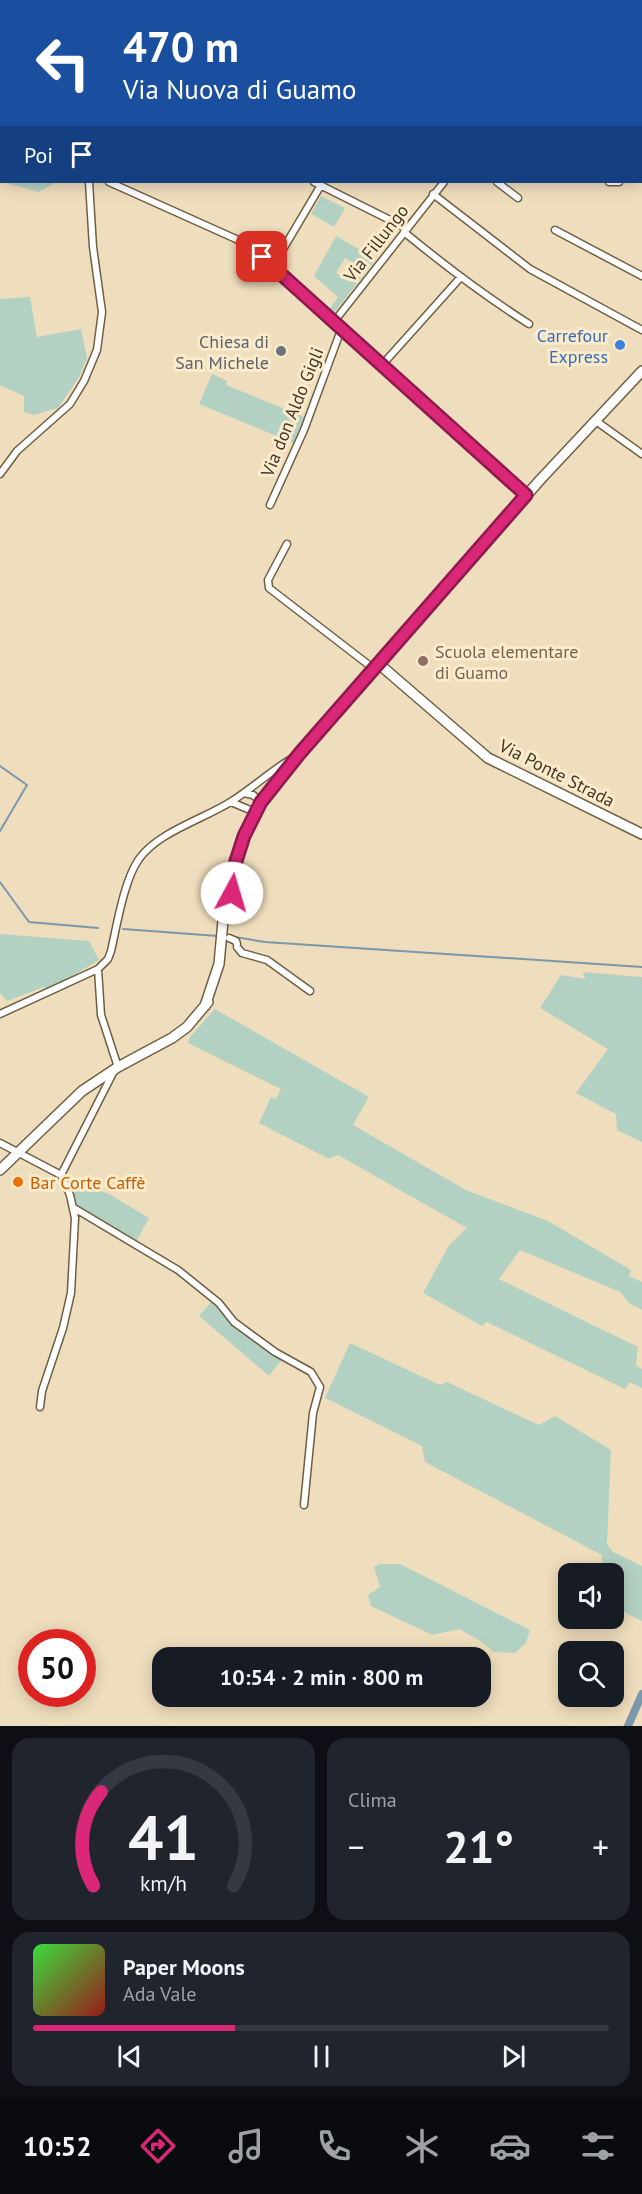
<!DOCTYPE html>
<html lang="it">
<head>
<meta charset="utf-8">
<style>
	body { margin:0; font-family:"PT Sans",sans-serif; background:#20242c; color:#f1f3f6; height:100vh; display:flex; flex-direction:column; font-size:22px; white-space:nowrap }
	* { box-sizing:border-box; margin:0 }
	p { font-size:20px; color:#9ea1a6 }
	.icon { flex:none; width:33px; height:33px; fill:none; stroke:currentColor; stroke-width:2; stroke-linecap:round; stroke-linejoin:round }
	.map { position:relative; height:1726px; overflow:hidden }
	.details { display:flex; flex-direction:column; gap:12px; padding:12px; background:#0d0f14; flex:1 }
	.details>* { flex:none }
	.guide { position:absolute; left:0px; top:0px; width:642px; height:183px; box-shadow:0 3px 15px #0003; background:#1a4fa0; color:#fff; overflow:hidden }
	.fabs { position:absolute; left:558px; top:1563px; display:grid; gap:12px }
	.fabs a { display:grid; place-items:center; width:66px; height:66px; border-radius:12px; background:#171b24; box-shadow:0 3px 15px #0003; font-size:30px }
	.speed { position:absolute; left:18px; top:1629px; display:flex; gap:12px; font-size:30px; font-weight:700; text-align:center }
	.speed>* { display:grid; place-content:center; width:78px; height:78px; border-radius:50%; background:#171b24; box-shadow:0 3px 15px #0003; line-height:1 }
	.speed .limit { border:9px solid #d22; background:#fff; color:#111 }
	.pin { position:absolute; display:grid; place-items:center; width:51px; height:51px; color:#fff; margin:-26px; border-radius:12px; box-shadow:0 3px 9px #0006 }
	.me { position:absolute; width:66px; margin:-33px; rotate:6deg; stroke-linejoin:round; filter:drop-shadow(0 0 4px #0008) }
	.turn { display:flex; align-items:center; gap:21px; height:126px; padding:0 24px; font-size:27px }
	.turn .icon { width:78px; height:78px; stroke-width:2.5 }
	.turn b { display:block; font-size:42px; line-height:51px }
	.then { display:flex; align-items:center; height:57px; padding:0 24px; background:#0003; gap:12px; font-size:22px }
	.big { font-size:45px; font-weight:700; line-height:1.1 }
	.details .card { flex:1; display:flex; flex-direction:column; justify-content:center; gap:9px; min-width:0; padding:0 21px; border-radius:18px; background:#20242c }
	.details .dial { align-items:center; gap:0 }
	.dial svg { height:156px; overflow:visible; fill:none; stroke:#363941; stroke-width:7; stroke-linecap:round; text-anchor:middle }
	.dial text { fill:#f1f3f6; stroke:none }
	.song { display:flex; align-items:center; gap:18px }
	.cover { width:72px; height:72px; border-radius:9px; background:linear-gradient(135deg,hsl(120 70% 55%),hsl(0 70% 35%)) }
	.played { height:6px; border-radius:3px; background:linear-gradient(90deg,#db2777 35%,#363941 35%) }
	.keys { display:flex; justify-content:space-around; direction:ltr }
	.heat { display:flex; justify-content:space-between; align-items:center; font-size:33px; direction:ltr }
	.details .tiles { flex:1; display:grid; gap:12px; grid-template-columns:1fr 1fr }
	.card:last-child { grid-column:span 2 }
	.trip { position:absolute; left:152px; top:1647px; width:339px; height:60px; border-radius:18px; background:#171b24; box-shadow:0 3px 15px #0003; font-weight:700; line-height:60px; text-align:center }
	.menu { display:flex; height:96px; justify-content:space-around; align-items:center; background:#090b0e; color:#9ea1a6 }
	.menu .icon { width:42px; height:42px }
	.menu .on { color:#db2777 }
	.menu b { font-size:27px; color:#f1f3f6 }
	.map>svg:first-child { display:block }
</style>
</head>
<body>
<div class="map">
<svg width="642" height="1726" viewBox="0 0 642 1726">
	<rect width="100%" height="100%" fill="#efdebd"/>
	<!-- green -->
	<path fill="#b3d1c2" fill-rule="evenodd" d="M0,87L2,88V181H0Z
		M2,182H56L39,192Z
		M321,196L345,208L334,227L311,214Z
		M336,236L376,259L333,314L329,310L338,297L314,276ZM345,258L360,267L351,282L336,273Z
		M30,297L37,337L81,329L87,358L78,379L58,408L34,415L24,412V396L0,385V299Z
		M212,374L227,381L226,385L307,418L296,444L199,404Z
		M0,934L89,941L99,960L49,990L44,987L7,1001L0,993Z
		M583,972L642,977V1142L617,1130L616,1114L576,1093L608,1049L540,1008L561,975L585,979Z
		M215,1009L369,1097L353,1125L466,1190L548,1221L631,1270L629,1276L642,1282V1310L629,1303L620,1292L520,1250L499,1279L638,1347L636,1365L642,1369V1388L630,1382L625,1389L487,1322L482,1326L423,1293L449,1245L467,1228L338,1155L329,1159L259,1123L271,1097L276,1099L281,1089L188,1043L190,1037Z
		M66,1179L109,1194L149,1218L136,1242L77,1210Z
		M213,1300L282,1359L269,1376L199,1316Z
		M350,1343L440,1385L447,1382L539,1425L555,1416L611,1450L607,1544L613,1552L642,1566V1621L614,1607V1574L602,1573V1555L425,1462L422,1446L325,1398Z
		M380,1564H400L530,1630L526,1643L515,1653L494,1652L479,1640L459,1629L432,1635L371,1606L368,1595L380,1587L374,1567Z"/>
	<g fill="none" stroke-linecap="round" stroke-linejoin="round">
		<!-- stream -->
		<path stroke="#7b98aa" stroke-width="2" d="M273,0L290,2
			M303,1L308,0
			M0,766L27,785L0,831
			M0,882L29,922L98,928
			M123,929L218,936
			M235,937L265,942L642,967"/>
		<!-- canal -->
		<path stroke="#7b98aa" stroke-width="8" d="M628,1726L642,1694"/>
		<!-- street casing -->
		<g stroke="#6e5f42" stroke-width="9">
			<path id="street" d="M300,2V0
				M0,64L2,66
				M640,170L642,169
				M109,182L236,239L251,248L526,495
				M314,182L406,228
				M497,182L518,198
				M609,182H619
				M433,194L530,269L642,330
				M555,230L642,276
				M404,232C444,265 485,296 529,324
				M273,266L321,185
				M333,323L444,182
				M382,365L460,278
				M596,421L642,454
				M0,474L17,451L70,404L84,381L97,350L102,312L93,247L89,182
				M270,505L304,430L341,330
				M287,544L268,580L269,588L374,669
				M244,793L253,795L261,802
				M231,802L255,812
				M229,938L236,941L237,944
				M237,947L242,953L267,960L310,991
				M98,969L101,1015L118,1067
				M0,1014L98,969L108,959L111,951C117,925 124,880 139,859C158,832 204,819 232,801C254,787 273,769 296,756
				M0,1143L61,1175L70,1195L75,1218L71,1293L63,1328L42,1391L40,1407
				M61,1175L114,1071
				M74,1208L178,1270L219,1303L234,1322L275,1352L311,1372L320,1387L313,1413L304,1505"/>
		</g>
		<!-- secondary casing -->
		<g stroke="#6e5f42" stroke-width="12">
			<path id="secondary" d="M379,664L488,758L642,834
				M205,1006L219,964L225,899L230,873L249,825L261,802L300,753L540,480L642,371
				M0,1170L82,1091L118,1067L172,1038L187,1027L208,1002"/>
		</g>
		<!-- street -->
		<use href="#street" stroke="#fff" stroke-width="6"/>
		<!-- secondary -->
		<use href="#secondary" stroke="#fff" stroke-width="9"/>
	</g>
	<g fill="none" stroke-linecap="round" stroke-linejoin="round">
		<!-- route casing -->
		<g stroke="#8e194d" stroke-width="15">
			<path id="route" d="M232,893L236,861L244,836L261,802L300,753L526,495L262,257"/>
		</g>
		<!-- route -->
		<use href="#route" stroke="#db2777" stroke-width="10"/>
	</g>
	<!-- markers -->
	<circle fill="#3f7fe0" stroke="#fcebca" stroke-width="2" cx="620" cy="345" r="6"/>
	<circle fill="#6b7280" stroke="#fcebca" stroke-width="2" cx="281" cy="351" r="6"/>
	<circle fill="#8d6e63" stroke="#fcebca" stroke-width="2" cx="423" cy="661" r="6"/>
	<circle fill="#e8710a" stroke="#fcebca" stroke-width="2" cx="18" cy="1182" r="6"/>
	<g text-anchor="middle" dominant-baseline="central" stroke-width="6" stroke-linejoin="round" paint-order="stroke">
		<!-- street labels -->
		<g font-size="18" fill="#3e372a" stroke="#fcebca">
			<text transform="translate(376 243) rotate(-52)">Via Fillungo</text>
			<text transform="translate(292 412) rotate(-68)">Via don Aldo Gigli</text>
			<text transform="translate(557 773) rotate(27)">Via Ponte Strada</text>
		</g>
		<!-- shop labels -->
		<g font-size="18" fill="#366cbe" stroke="#fcebca" text-anchor="end">
			<text x="608" y="335">Carrefour<tspan x="608" dy="21">Express</tspan></text>
		</g>
		<!-- worship labels -->
		<g font-size="18" fill="#5b616d" stroke="#fcebca" text-anchor="end">
			<text x="269" y="341">Chiesa di<tspan x="269" dy="21">San Michele</tspan></text>
		</g>
		<!-- education labels -->
		<g font-size="18" fill="#785e54" stroke="#fcebca" text-anchor="start">
			<text x="435" y="651">Scuola elementare<tspan x="435" dy="21">di Guamo</tspan></text>
		</g>
		<!-- food labels -->
		<g font-size="18" fill="#c56008" stroke="#fcebca" text-anchor="start">
			<text x="30" y="1182">Bar Corte Caffè</text>
		</g>
	</g>
</svg>
<div class="fabs">
<a><svg class="icon" aria-label="sound" viewBox="0 0 24 24"><path d="M4 9h4l5-4v14l-5-4H4zM17 9q2 3 0 6"/></svg></a>
<a><svg class="icon" aria-label="search" viewBox="0 0 24 24"><circle cx="10" cy="10" r="6"/><path d="M15 15l6 6"/></svg></a>
</div>
<div class="speed"><div class="limit">50</div></div>
<div class="pin" style="left:262px;top:257px;background:#d93025"><svg class="icon" aria-label="arrive" viewBox="0 0 24 24"><path d="M6 21V4h12l-3 4 3 4H6"/></svg></div>
<svg class="me" style="left:232px;top:893px" viewBox="-20 -20 40 40"><circle r="19" fill="#fff"/><path d="M0-13L10 11 0 6-10 11z" fill="#db2777"/></svg>
<div class="trip">10:54 · 2 min · 800 m</div>
<div class="guide">
<div class="turn"><svg class="icon" aria-label="left" viewBox="0 0 24 24"><path d="M17 20v-9H6M10 6l-5 5 5 5"/></svg><div><b>470 m</b>Via Nuova di Guamo</div></div>
<div class="then">Poi<svg class="icon" aria-label="arrive" viewBox="0 0 24 24"><path d="M6 21V4h12l-3 4 3 4H6"/></svg></div>
</div>
</div>
<section class="details">
<div class="tiles">
<div class="card dial"><svg viewBox="0 0 100 80">
<path d="M14 69A42 42 0 1 1 86 69"/>
<path d="M14 69A42 42 0 0 1 18 21" stroke="#db2777"/>
<text x="50" y="56" font-size="32" font-weight="700">41</text>
<text x="50" y="72" font-size="11">km/h</text>
</svg></div>
<div class="card"><p>Clima</p>
<div class="heat"><a>−</a><b class="big">21°</b><a>+</a></div>
</div>
<div class="card">
<div class="song"><i class="cover"></i><div><b>Paper Moons</b><p>Ada Vale</p></div></div>
<div class="played"></div>
<div class="keys"><svg class="icon" aria-label="previous" viewBox="0 0 24 24"><path d="M18 5L8 12l10 7zM5 5v14"/></svg><svg class="icon" aria-label="pause" viewBox="0 0 24 24"><path d="M8 5v14M16 5v14"/></svg><svg class="icon" aria-label="next" viewBox="0 0 24 24"><path d="M6 5l10 7-10 7zM19 5v14"/></svg></div>
</div>
</div>
</section>
<nav class="menu">
<b>10:52</b>
<svg class="icon on" aria-label="directions" viewBox="0 0 24 24"><path d="M12 3l9 9-9 9-9-9zM9 14v-3h6M13 9l2 2-2 2"/></svg>
<svg class="icon" aria-label="music" viewBox="0 0 24 24"><path d="M9 18V5l10-2v13"/><circle cx="6" cy="18" r="3"/><circle cx="16" cy="16" r="3"/></svg>
<svg class="icon" aria-label="phone" viewBox="0 0 24 24"><path d="M5 4h4l2 5-3 2q2 4 5 5l2-3 5 2v4C11 20 4 13 5 4z"/></svg>
<svg class="icon" aria-label="climate" viewBox="0 0 24 24"><path d="M12 3v18M4 7l16 10M4 17L20 7"/></svg>
<svg class="icon" aria-label="car" viewBox="0 0 24 24"><path d="M5 17H2v-5l4-1 3-4h7l3 4 3 1v5h-3M9 17h6M6 11h13"/><circle cx="7" cy="17" r="2"/><circle cx="17" cy="17" r="2"/></svg>
<svg class="icon" aria-label="filters" viewBox="0 0 24 24"><path d="M4 7h16M4 17h16"/><circle cx="9" cy="7" r="2"/><circle cx="15" cy="17" r="2"/></svg>
</nav>
</body>
</html>
